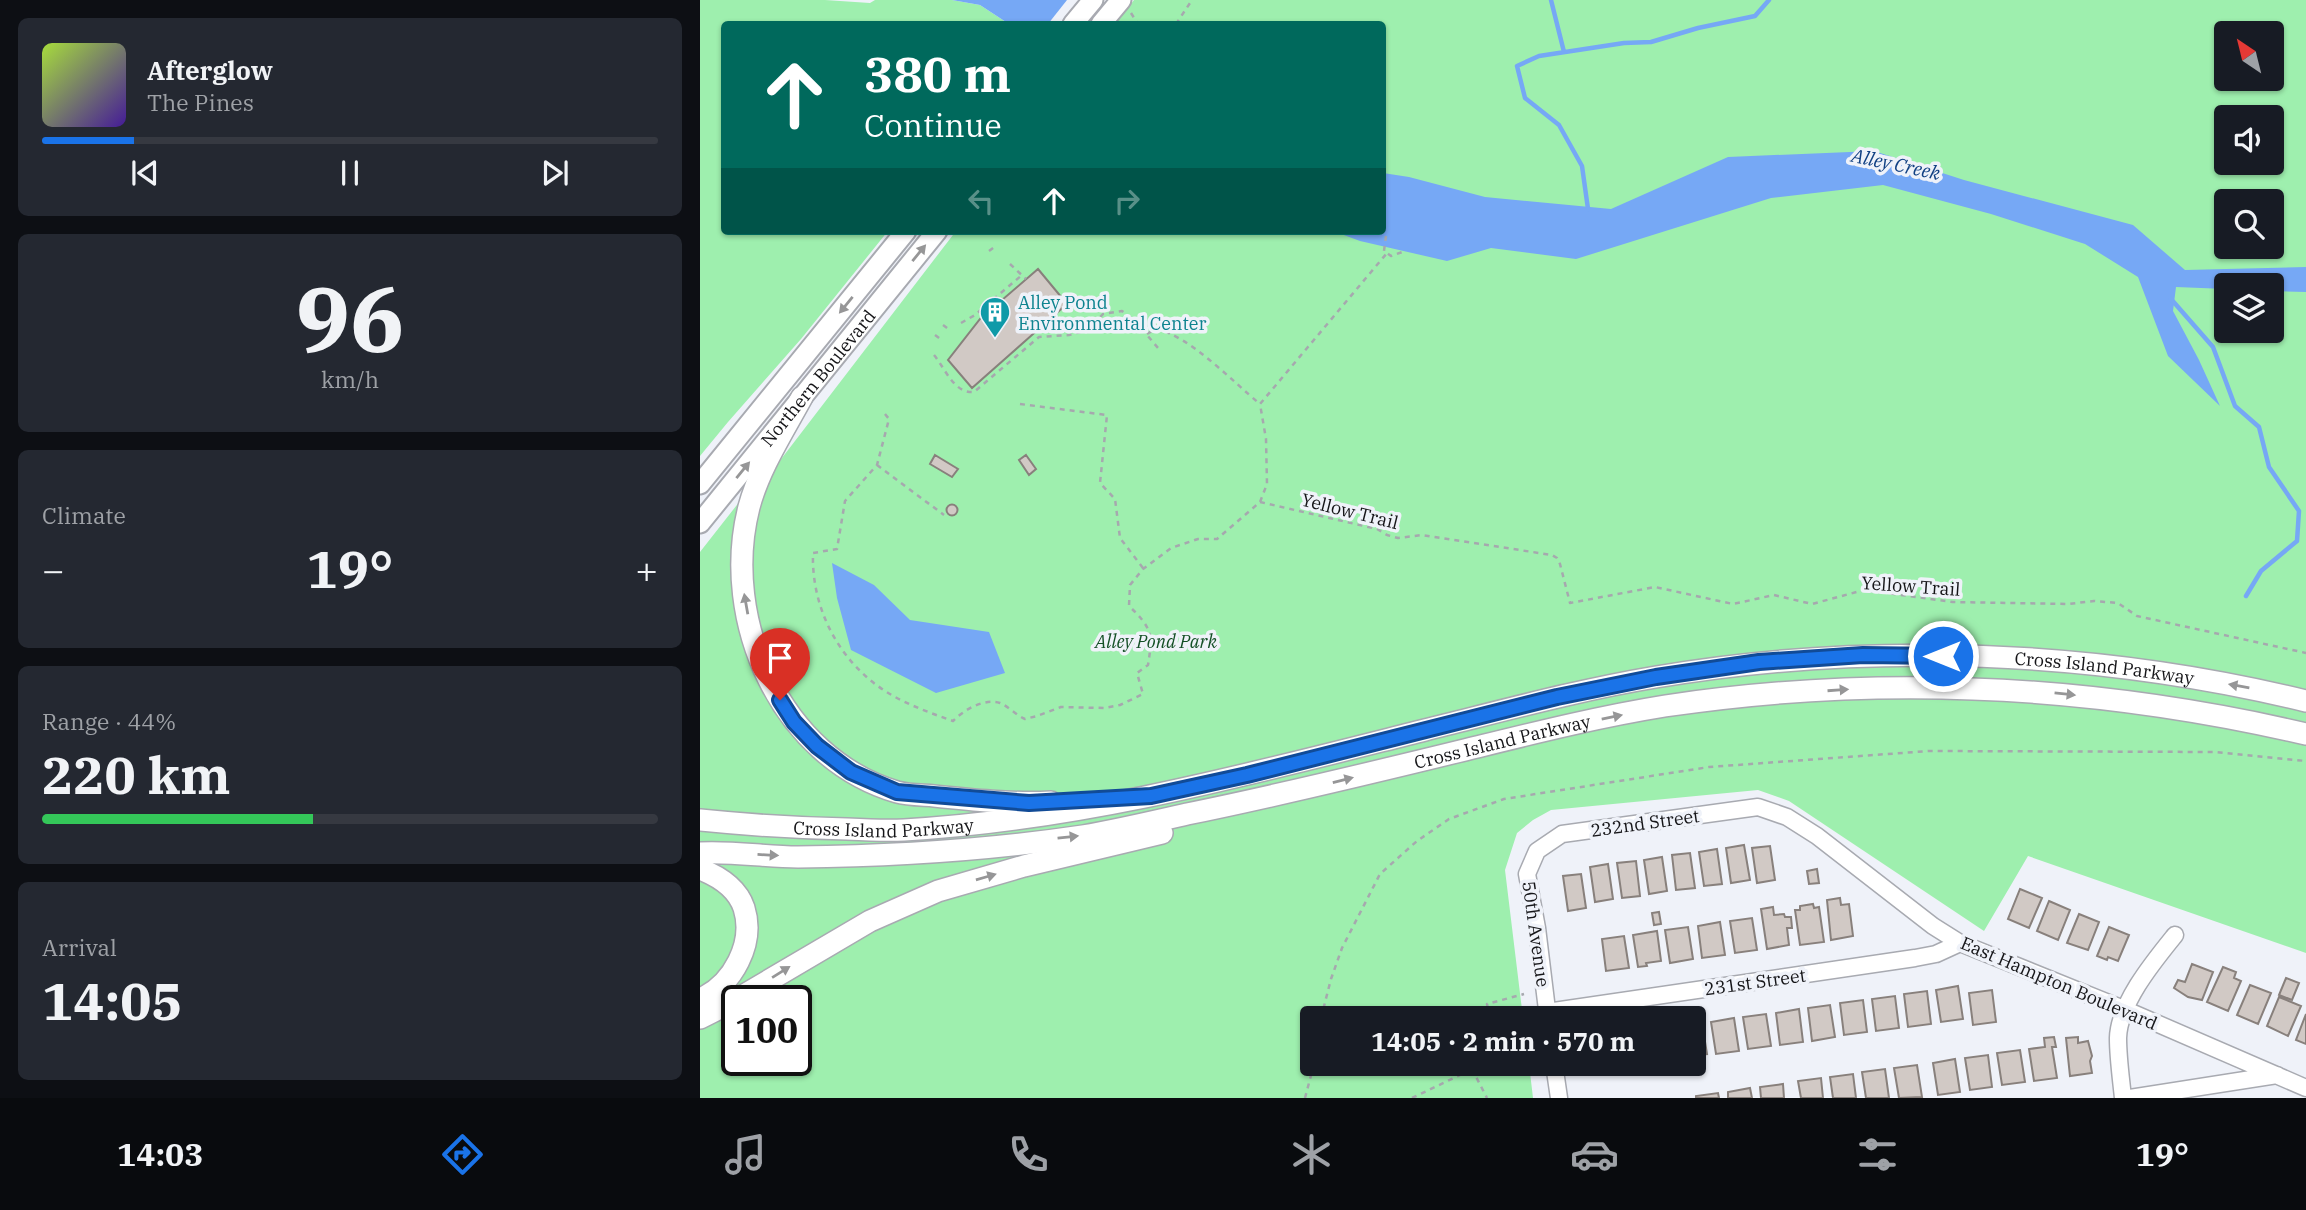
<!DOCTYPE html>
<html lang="en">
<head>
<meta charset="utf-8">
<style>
	body { margin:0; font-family:"IBM Plex Serif",serif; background:#242831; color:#f1f3f6; height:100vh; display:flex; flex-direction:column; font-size:26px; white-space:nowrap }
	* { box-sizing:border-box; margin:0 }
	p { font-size:23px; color:#9ea1a6 }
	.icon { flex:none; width:38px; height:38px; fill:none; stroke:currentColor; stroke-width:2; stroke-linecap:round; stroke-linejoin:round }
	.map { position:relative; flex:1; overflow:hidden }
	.side { display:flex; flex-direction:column; gap:18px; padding:18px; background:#0d0f14; width:700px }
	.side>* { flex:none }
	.top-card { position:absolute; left:21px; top:21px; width:665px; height:214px; border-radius:7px; box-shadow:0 2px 5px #0004; background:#00695c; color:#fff; overflow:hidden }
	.needle { width:46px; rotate:325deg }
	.controls { position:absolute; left:1514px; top:21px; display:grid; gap:14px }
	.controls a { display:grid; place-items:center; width:70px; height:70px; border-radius:7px; background:#171b24; box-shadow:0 2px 5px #0004; font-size:35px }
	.speed { position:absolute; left:21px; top:985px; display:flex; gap:14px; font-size:35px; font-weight:700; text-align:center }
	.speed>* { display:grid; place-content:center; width:91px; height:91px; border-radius:50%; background:#171b24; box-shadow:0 2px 5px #0004; line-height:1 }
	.speed .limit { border:4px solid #111; border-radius:10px; background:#fff; color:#111 }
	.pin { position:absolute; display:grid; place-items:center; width:60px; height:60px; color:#fff; margin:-72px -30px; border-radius:50% 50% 50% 0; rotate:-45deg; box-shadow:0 0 7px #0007 }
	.pin .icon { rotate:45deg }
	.me { position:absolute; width:77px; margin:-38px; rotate:270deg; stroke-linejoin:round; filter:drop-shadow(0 0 5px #0008) }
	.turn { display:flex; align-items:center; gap:24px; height:147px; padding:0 28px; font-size:32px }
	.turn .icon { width:91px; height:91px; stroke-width:2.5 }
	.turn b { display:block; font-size:49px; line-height:60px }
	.lanes { display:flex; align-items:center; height:66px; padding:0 28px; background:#0003; justify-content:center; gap:35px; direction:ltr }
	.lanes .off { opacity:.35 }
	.big { font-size:52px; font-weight:700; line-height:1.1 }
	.side .widget { flex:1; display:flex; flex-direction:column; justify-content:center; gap:10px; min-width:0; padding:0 24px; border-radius:10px; background:#242831 }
	.side .dial { align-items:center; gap:0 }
	.dial b { font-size:91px; line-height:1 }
	.song { display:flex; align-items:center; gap:21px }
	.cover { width:84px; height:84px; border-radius:10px; background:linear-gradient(135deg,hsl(80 70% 55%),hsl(260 70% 35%)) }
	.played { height:7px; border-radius:4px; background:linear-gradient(90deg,#1a73e8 15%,#363941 15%) }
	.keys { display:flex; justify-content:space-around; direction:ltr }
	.heat { display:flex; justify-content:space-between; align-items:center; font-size:38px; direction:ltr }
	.charge { height:10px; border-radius:5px; background:linear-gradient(90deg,#34c759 44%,#363941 0) }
	.trip { position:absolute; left:600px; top:1006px; width:406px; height:70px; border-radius:7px; background:#171b24; box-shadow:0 2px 5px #0004; font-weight:700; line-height:70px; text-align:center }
	.tab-bar { display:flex; height:112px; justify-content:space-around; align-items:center; background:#090b0e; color:#9ea1a6 }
	.tab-bar .icon { width:49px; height:49px }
	.tab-bar .selected { color:#1a73e8 }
	.tab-bar b { font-size:32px; color:#f1f3f6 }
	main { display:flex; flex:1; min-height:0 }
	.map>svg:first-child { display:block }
</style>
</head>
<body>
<main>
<section class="side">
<div class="widget">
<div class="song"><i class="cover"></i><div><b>Afterglow</b><p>The Pines</p></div></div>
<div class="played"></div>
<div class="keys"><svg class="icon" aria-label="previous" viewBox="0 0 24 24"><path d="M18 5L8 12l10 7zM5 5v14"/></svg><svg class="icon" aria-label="pause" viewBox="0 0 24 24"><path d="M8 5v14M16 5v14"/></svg><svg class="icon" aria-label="next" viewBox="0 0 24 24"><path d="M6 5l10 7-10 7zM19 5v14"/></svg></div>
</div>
<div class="widget dial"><b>96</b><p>km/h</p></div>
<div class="widget"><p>Climate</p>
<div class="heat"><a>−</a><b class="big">19°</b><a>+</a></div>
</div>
<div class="widget"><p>Range · 44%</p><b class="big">220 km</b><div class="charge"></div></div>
<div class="widget"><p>Arrival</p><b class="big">14:05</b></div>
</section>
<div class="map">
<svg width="1606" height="1098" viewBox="0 0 1606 1098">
	<rect width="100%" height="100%" fill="#eff2f9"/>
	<!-- green -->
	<path fill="#9eefae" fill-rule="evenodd" d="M0,0H125L170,3L175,0H252L280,5L309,24H24V231H188L101,339L28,422L0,456Z
		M392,0L418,20L434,0H1606V953L1328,856L1284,931L1089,801L1058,790L851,810L833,820L817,833L805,870L823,1018H612V1064H829L833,1098H0V552L40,501L39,514L256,231H682V24H411ZM1526,33H1572V79H1526ZM1526,117H1572V163H1526ZM1526,201H1572V247H1526ZM1526,285H1572V331H1526ZM37,1001H96V1060H37Z"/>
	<!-- water -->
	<path fill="#76a8f5" d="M252,0H385L411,24H309L280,5Z
		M1174,151L1264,180L1433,225L1485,270L1606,267V292L1572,291V285H1526V289L1476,287L1473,311L1499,360L1520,406L1468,356L1438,277L1385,244L1291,214L1183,185L1071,198L876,259L791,248L747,261L660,241L633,231H682L683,173L709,177L785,197L911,209L1028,157Z
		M132,563L174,585L210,620L289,632L305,673L236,693L151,650L137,598Z"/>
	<!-- pier -->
	<path fill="#eff2f9" d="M367,0H390L415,24H348Z"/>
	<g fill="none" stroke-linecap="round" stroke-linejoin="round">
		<!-- stream -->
		<path stroke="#76a8f5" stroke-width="4.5" d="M851,0L864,52
			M888,209L882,166L859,125L825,98L817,66L839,56L924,43L951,42L998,28L1055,16L1069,0
			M1471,299L1513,347L1535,406L1559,427L1569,467L1599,511L1597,541L1561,571L1546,596"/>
	</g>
	<!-- building -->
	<path fill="#d1c9c5" stroke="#88807c" stroke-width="2" d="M338,269L367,304L272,388L248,360L280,319Z
		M235,455L258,469L252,477L230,464Z
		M326,455L336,469L329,475L319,460Z
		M246.5 510a5.5 5.5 0 1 1 11 0a5.5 5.5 0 1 1-11 0Z
		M1044,845L1050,880L1031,883L1026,848Z
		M1070,846L1075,880L1057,883L1052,848Z
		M1017,849L1022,884L1004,886L999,852Z
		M990,853L995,888L976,890L972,855Z
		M962,857L967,891L949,894L944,860Z
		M936,861L940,896L922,898L917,863Z
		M908,864L913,899L895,902L890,867Z
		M1117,869L1119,883L1109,884L1107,871Z
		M881,874L886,908L868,911L863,876Z
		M1320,889L1342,898L1329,928L1308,919Z
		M1140,898L1141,905L1149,904L1153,936L1131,940L1127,900Z
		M1349,901L1370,910L1358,940L1337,931Z
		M1113,904L1114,908L1119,907L1124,942L1100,945L1095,910H1100V906Z
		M1073,907L1074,915L1084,914L1085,917H1091L1092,928H1087L1089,945L1067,949L1061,909Z
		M959,912L961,924L954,925L952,913Z
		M1379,914L1399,922L1388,950L1367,943Z
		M1052,918L1057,950L1035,953L1030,921Z
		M1020,922L1025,955L1002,958L998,926Z
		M988,927L993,959L970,963L965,930Z
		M1409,927L1429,935L1418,961L1408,957L1407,960L1397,956Z
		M957,931L961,961L946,963L947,966L938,967L933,935Z
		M924,936L929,968L906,971L902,939Z
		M1492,964L1513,972L1502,1000L1488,997L1474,988L1478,980L1485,982Z
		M1523,967L1536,972L1534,978L1541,981L1528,1011L1507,1002Z
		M1586,978L1599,983L1592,1000L1579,995Z
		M1550,985L1571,993L1558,1024L1537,1015Z
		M1258,986L1263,1019L1241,1022L1236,990Z
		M1292,990L1296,1022L1273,1025L1269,993Z
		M1227,991L1231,1024L1208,1027L1204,994Z
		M1195,996L1199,1028L1176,1031L1172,999Z
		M1579,997L1601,1006L1588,1036L1567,1026Z
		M1163,1000L1167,1032L1144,1035L1140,1003Z
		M1130,1005L1135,1037L1112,1041L1108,1008Z
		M1099,1009L1103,1042L1080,1045L1076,1013Z
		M1066,1014L1071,1046L1048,1049L1043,1017Z
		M1606,1014V1044L1596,1040Z
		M1034,1018L1039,1051L1016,1054L1011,1022Z
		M1002,1023L1007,1054L998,1055L999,1062L994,1063V1024Z
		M1354,1037L1356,1047H1352L1357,1078L1334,1081L1329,1049L1345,1047L1344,1038Z
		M1378,1037V1043L1388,1041L1392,1056L1390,1061L1392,1073L1370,1076L1366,1038Z
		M1320,1050L1325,1082L1302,1085L1297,1053Z
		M1288,1055L1292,1087L1270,1090L1265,1058Z
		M1255,1059L1260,1092L1238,1095L1233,1063Z
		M890,1064H913L914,1068L891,1071Z
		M1217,1065L1222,1097L1199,1098L1194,1068Z
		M1185,1069L1189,1098H1166L1162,1072Z
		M1153,1074L1156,1098H1133L1130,1077Z
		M1121,1078L1123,1098H1101L1098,1081Z
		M1083,1084L1084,1098H1061L1060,1087Z
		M1050,1088L1052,1098H1028V1092Z
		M1018,1093L1019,1098H996V1096Z"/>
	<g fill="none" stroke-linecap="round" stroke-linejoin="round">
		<!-- minor casing -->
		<g stroke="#a8aab1" stroke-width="19">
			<path id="minor" d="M847,1012L1215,958L1236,954L1260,943
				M848,1018L837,928L827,874L837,851L862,834L1058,807L1087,817L1117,836L1233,926L1260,943L1426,1010L1606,1088
				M854,1064L859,1098
				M1423,1098C1421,1078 1418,1058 1418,1038C1419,1003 1454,961 1475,935
				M1430,1098L1577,1075"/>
		</g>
		<!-- major casing -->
		<g stroke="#a8aab1" stroke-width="23">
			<g id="major">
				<path d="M373,24L393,0"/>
				<path d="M401,24L421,0"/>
				<path d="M0,484L206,231"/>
				<path id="s1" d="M0,523L237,231"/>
			</g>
		</g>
		<!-- highway casing -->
		<g stroke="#a8aab1" stroke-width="24">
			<g id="highway">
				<path d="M102,397C83,432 59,469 49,507C20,620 81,758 197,792C208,795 222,795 234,796C272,800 312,804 351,802"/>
				<path id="s2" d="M0,820C49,825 97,828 147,829C166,830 185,831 204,830C381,820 554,773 725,730C802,711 878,690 956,677C1169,641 1397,650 1606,701"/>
				<path id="s3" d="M0,853C33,851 65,857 98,857C193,856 289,850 383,836C418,830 452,822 487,814C586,794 683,770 781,746C842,731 903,716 965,706C1179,674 1395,685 1606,734"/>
				<path d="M0,869C18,876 37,887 44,908C55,943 33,985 0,999"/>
				<path d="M0,1018L34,1001L170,921L238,891L324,866L462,833"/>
			</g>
		</g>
		<!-- path -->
		<path stroke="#a6a8ae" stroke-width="2.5" stroke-dasharray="5 5" stroke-linecap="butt" d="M431,13L438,24
			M476,24L492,0
			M686,236L684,251L691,256L705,251
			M289,251L296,246
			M310,264L326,279
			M261,323L275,315L322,275
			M243,325L250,330
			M447,334L455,329C488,334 533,382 560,404L687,253
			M235,335L242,340
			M234,355C245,368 254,394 274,392L339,337L369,335L388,330L403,314L422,311L436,322L458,348
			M320,404L407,415L400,483L415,499L420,538L443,568
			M185,414L189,419L177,465L145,501L137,549L113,553C111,615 146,674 203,701C219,709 236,715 253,721C264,710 283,698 300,703C308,706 316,715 325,719L337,716L361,707L404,708L420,705L443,694L437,673L448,665C453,634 452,628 429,606L430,585L443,569L471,548L498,539H517L560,502L567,484L566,439L560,404
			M177,465L244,515
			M560,502L677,529L687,535L698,538L722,535L852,555L857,558L860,564L870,603L955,587L1033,604L1074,595L1112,604L1164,590L1253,602L1368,604L1394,601L1418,603L1437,616L1606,653
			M621,1018L631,979L642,948L680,874L717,841L749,819L804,799L1009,767L1229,751L1515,752L1606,761
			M790,1018L787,1004L824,994
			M772,1069L787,1098
			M605,1098L614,1064
			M712,1098L783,1064"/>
		<!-- minor -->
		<use href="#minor" stroke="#fff" stroke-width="16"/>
		<!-- major -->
		<use href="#major" stroke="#fff" stroke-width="19"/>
		<!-- highway -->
		<use href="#highway" stroke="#fff" stroke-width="21"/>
	</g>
	<!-- one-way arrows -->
	<defs><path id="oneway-solid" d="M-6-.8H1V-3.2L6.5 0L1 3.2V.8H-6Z" transform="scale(1.75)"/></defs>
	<g fill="#969697">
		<use href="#oneway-solid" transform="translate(219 253) rotate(-51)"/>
		<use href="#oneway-solid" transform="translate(146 305) rotate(129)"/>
		<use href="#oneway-solid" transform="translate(43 470) rotate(-51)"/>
		<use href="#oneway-solid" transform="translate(46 604) rotate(-100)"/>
		<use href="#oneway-solid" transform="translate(1539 686) rotate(-170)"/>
		<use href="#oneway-solid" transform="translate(1138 690) rotate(-4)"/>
		<use href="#oneway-solid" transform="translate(1365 694) rotate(6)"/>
		<use href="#oneway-solid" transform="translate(912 717) rotate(-11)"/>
		<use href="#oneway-solid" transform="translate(643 780) rotate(-14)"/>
		<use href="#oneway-solid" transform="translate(368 837) rotate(-6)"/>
		<use href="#oneway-solid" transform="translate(68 855) rotate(3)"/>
		<use href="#oneway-solid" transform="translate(286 877) rotate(-16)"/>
		<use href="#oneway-solid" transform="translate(81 972) rotate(-32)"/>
	</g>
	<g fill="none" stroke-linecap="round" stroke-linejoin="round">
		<!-- route casing -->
		<g stroke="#114b97" stroke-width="18">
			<path id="route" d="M80,700L94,722L117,746L151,772L197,792L329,803L451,796L547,775L857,697L956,677L1059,662L1163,655L1243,656"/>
		</g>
		<!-- route -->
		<use href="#route" stroke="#1a73e8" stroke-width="12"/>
	</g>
	<!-- icons -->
	<defs>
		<g id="building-pin" transform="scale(1.575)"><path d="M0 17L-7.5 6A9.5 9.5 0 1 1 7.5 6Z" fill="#0f9aa8" stroke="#eff2f9"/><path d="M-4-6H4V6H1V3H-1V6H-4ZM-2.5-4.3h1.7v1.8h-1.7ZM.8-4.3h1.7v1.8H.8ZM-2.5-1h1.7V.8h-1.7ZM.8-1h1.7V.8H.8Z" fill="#fff"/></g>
	</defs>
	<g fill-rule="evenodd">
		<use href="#building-pin" x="295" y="312"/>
	</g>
	<g text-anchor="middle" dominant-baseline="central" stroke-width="7" stroke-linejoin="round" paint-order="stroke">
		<!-- culture labels -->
		<g font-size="18" fill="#0d838f" stroke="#eff2f9" text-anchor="start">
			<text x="318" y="302">Alley Pond<tspan x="318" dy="21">Environmental Center</tspan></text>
		</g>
		<!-- street labels -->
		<g font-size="18" fill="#151518" stroke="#eff2f9">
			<text stroke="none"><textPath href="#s1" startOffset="187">Northern Boulevard</textPath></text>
			<text transform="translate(650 511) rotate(14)">Yellow Trail</text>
			<text transform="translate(1211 586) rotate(4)">Yellow Trail</text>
			<text stroke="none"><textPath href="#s2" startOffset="1423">Cross Island Parkway</textPath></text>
			<text stroke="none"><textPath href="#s3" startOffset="814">Cross Island Parkway</textPath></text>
			<text transform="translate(945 823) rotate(-8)">232nd Street</text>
			<text stroke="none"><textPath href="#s2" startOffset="184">Cross Island Parkway</textPath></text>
			<text transform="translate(836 934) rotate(82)">50th Avenue</text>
			<text transform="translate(1055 982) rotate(-8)">231st Street</text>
			<text transform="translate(1359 983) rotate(23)">East Hampton Boulevard</text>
		</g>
		<!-- park labels -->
		<g font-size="18" font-style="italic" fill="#145026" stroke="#eff2f9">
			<text x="456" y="641">Alley Pond Park</text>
		</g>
		<!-- water labels -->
		<g font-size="19" font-style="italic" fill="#114083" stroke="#eff2f9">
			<text transform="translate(1196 164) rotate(12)">Alley Creek</text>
		</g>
	</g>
</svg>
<div class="controls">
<a><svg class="needle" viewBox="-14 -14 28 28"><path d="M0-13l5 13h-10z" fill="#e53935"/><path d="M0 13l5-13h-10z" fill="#9ea1a6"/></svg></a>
<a><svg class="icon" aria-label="sound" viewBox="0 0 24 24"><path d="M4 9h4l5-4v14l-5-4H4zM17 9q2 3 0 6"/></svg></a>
<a><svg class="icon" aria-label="search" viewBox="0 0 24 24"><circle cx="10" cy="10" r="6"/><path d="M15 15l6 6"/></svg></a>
<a><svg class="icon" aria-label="layers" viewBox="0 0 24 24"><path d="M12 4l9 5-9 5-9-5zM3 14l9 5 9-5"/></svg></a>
</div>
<div class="speed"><div class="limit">100</div></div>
<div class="pin" style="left:80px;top:700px;background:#d93025"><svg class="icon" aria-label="arrive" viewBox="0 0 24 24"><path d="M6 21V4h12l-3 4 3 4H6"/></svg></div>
<svg class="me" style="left:1243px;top:656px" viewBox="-20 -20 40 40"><circle r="17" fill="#1a73e8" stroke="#fff" stroke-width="3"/><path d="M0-11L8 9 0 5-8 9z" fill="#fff"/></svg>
<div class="trip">14:05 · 2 min · 570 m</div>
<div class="top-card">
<div class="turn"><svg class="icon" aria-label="ahead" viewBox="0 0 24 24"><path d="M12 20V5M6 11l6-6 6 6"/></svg><div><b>380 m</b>Continue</div></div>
<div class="lanes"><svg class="icon off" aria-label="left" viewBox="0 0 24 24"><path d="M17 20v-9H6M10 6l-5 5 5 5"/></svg><svg class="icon" aria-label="ahead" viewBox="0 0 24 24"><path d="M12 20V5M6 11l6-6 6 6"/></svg><svg class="icon off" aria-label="right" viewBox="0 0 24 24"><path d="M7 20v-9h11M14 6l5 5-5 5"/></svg></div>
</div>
</div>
</main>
<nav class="tab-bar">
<b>14:03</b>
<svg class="icon selected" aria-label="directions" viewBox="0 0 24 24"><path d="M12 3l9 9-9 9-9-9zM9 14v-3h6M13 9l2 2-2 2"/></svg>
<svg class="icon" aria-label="music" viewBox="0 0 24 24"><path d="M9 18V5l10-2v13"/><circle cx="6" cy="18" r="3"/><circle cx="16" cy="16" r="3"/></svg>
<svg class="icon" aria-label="phone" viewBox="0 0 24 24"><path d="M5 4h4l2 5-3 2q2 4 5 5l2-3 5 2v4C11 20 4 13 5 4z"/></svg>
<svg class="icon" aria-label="climate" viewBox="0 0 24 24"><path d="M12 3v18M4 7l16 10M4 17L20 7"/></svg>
<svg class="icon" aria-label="car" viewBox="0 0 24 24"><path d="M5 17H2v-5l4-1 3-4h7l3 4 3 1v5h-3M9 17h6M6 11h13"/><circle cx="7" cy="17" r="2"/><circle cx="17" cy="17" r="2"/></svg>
<svg class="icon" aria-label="filters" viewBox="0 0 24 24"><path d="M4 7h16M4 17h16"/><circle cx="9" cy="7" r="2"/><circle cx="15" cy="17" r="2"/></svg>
<b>19°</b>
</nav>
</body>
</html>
